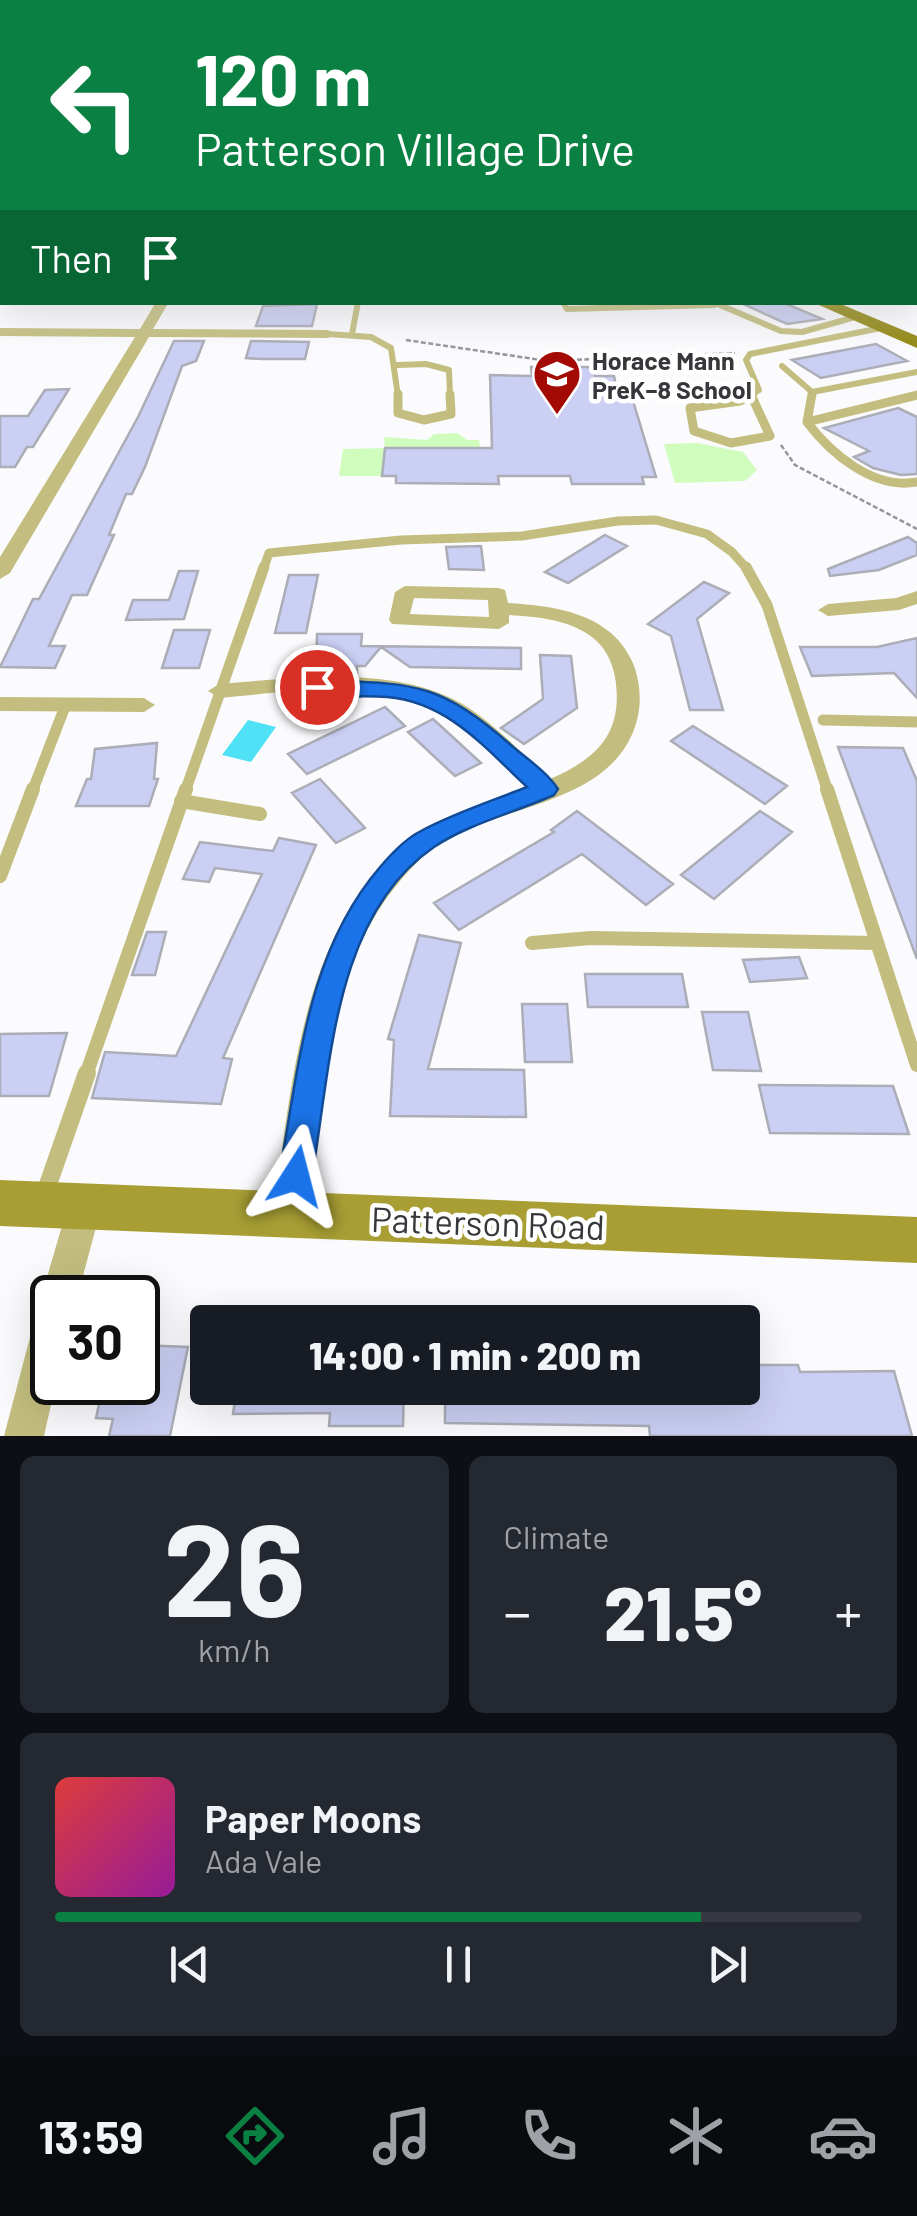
<!DOCTYPE html>
<html lang="en">
<head>
<meta charset="utf-8">
<style>
	body { margin:0; font-family:Barlow,sans-serif; background:#242831; color:#f1f3f6; height:100vh; display:flex; flex-direction:column; font-size:38px; white-space:nowrap }
	* { box-sizing:border-box; margin:0 }
	p { font-size:32px; color:#9ea1a6 }
	.icon { flex:none; width:55px; height:55px; fill:none; stroke:currentColor; stroke-width:2; stroke-linecap:round; stroke-linejoin:round }
	.map { position:relative; height:1436px; overflow:hidden }
	.details { display:flex; flex-direction:column; gap:20px; padding:20px; background:#0d0f14; flex:1 }
	.details>* { flex:none }
	.top-card { position:absolute; left:0px; top:0px; width:918px; height:305px; box-shadow:0 10px 40px #0002; background:#0b8043; color:#fff; overflow:hidden }
	.speed { position:absolute; left:30px; top:1275px; display:flex; gap:20px; font-size:50px; font-weight:700; text-align:center }
	.speed>* { display:grid; place-content:center; width:130px; height:130px; border-radius:50%; background:#171b24; box-shadow:0 10px 40px #0002; line-height:1 }
	.speed .limit { border:5px solid #111; border-radius:15px; background:#fff; color:#111 }
	.pin { position:absolute; display:grid; place-items:center; width:85px; height:85px; color:#fff; margin:-42px; border:5px solid #fff; border-radius:50%; box-shadow:0 2px 10px #0007 }
	.me { position:absolute; width:110px; margin:-55px; rotate:9deg; stroke-linejoin:round; filter:drop-shadow(0 0 8px #0008) }
	.turn { display:flex; align-items:center; gap:35px; height:210px; padding:0 30px; font-size:45px }
	.turn .icon { width:130px; height:130px; stroke-width:2.5 }
	.turn b { display:block; font-size:70px; line-height:85px }
	.then { display:flex; align-items:center; height:95px; padding:0 30px; background:#0003; gap:20px; font-size:38px }
	.big { font-size:75px; font-weight:800; line-height:1.1 }
	.details .widget { flex:1; display:flex; flex-direction:column; justify-content:center; gap:15px; min-width:0; padding:0 35px; border-radius:15px; background:#242831 }
	.details .dial { align-items:center; gap:0 }
	.dial b { font-size:130px; line-height:1 }
	.song { display:flex; align-items:center; gap:30px }
	.cover { width:120px; height:120px; border-radius:15px; background:linear-gradient(135deg,hsl(0 70% 55%),hsl(300 70% 35%)) }
	.played { height:10px; border-radius:5px; background:linear-gradient(90deg,#0b8043 80%,#363941 80%) }
	.keys { display:flex; justify-content:space-around; direction:ltr }
	.heat { display:flex; justify-content:space-between; align-items:center; font-size:55px; direction:ltr }
	.details .tiles { flex:1; display:grid; gap:20px; grid-template-columns:1fr 1fr }
	.widget:last-child { grid-column:span 2 }
	.trip { position:absolute; left:190px; top:1305px; width:570px; height:100px; border-radius:10px; background:#171b24; box-shadow:0 10px 40px #0002; font-weight:800; line-height:100px; text-align:center }
	.tabs { display:flex; height:160px; justify-content:space-around; align-items:center; background:#090b0e; color:#9ea1a6 }
	.tabs .icon { width:70px; height:70px }
	.tabs .on { color:#0b8043 }
	.tabs b { font-size:45px; color:#f1f3f6 }
	.map>svg:first-child { display:block }
</style>
</head>
<body>
<div class="map">
<svg width="917" height="1436" viewBox="0 0 917 1436">
	<rect width="100%" height="100%" fill="#fbfbfe"/>
	<!-- green -->
	<path fill="#d0fdbe" d="M457,433L467,440H479L480,448H386L382,476H339L343,449L385,448L384,437L427,440L434,434Z
		M697,443L743,452L757,470L745,481L675,483L664,444Z"/>
	<!-- water -->
	<path fill="#4fe1f5" d="M248,720L276,727L251,762L222,755Z"/>
	<!-- building -->
	<path fill="#cbcff3" stroke="#abadb7" stroke-width="2.5" d="M739,302H782L822,319L787,324Z
		M317,304L312,326H256L263,306Z
		M174,341H204L196,361L182,366L145,467L132,494H126L109,535H114L87,595H72L49,646H65L55,668L0,667L33,599H39L138,417Z
		M251,341L309,342L305,359H261L246,358Z
		M876,344L907,361L821,378L792,360Z
		M531,367H593L595,376H614L617,391H630L656,477H642L644,484H572L570,476H498L499,484L396,483V476H382L385,448H492L490,375L532,376Z
		M69,389L33,447H27L15,467H0V416H28L45,390Z
		M898,408L917,417V474L901,475L873,468L854,457L869,451L824,428Z
		M605,535L627,546L568,583L545,572Z
		M908,537L917,543V555L879,570L830,576L828,569Z
		M481,546L484,570L449,569L446,547Z
		M179,571H198L184,619L126,620L133,600H169Z
		M289,575H318L306,633H275Z
		M704,582L729,593L697,619L723,710H690L671,636L648,624Z
		M174,630H210L199,668H162Z
		M317,634H362L361,646L521,648V669L410,667L381,647L365,666H357V674L316,673Z
		M917,638V698L894,673L812,676L800,647H877Z
		M540,655L571,656L577,708L524,744L501,728L543,699Z
		M385,707L405,726L307,774L288,754Z
		M433,719L481,763L455,776L408,732Z
		M693,726L787,786L765,804L671,741Z
		M157,743L154,779H158L149,806H76L87,779H91L95,749Z
		M838,747L903,748L917,781V959Z
		M320,779L365,828L336,843L292,793Z
		M577,811L673,884L646,905L582,854L459,930L434,903L554,832L551,830Z
		M760,811L792,832L714,899L681,875Z
		M279,838L316,845L223,1058L232,1059L221,1104L92,1098L105,1052L176,1056L262,874L215,868L209,882L183,879L200,842L273,851Z
		M147,932H166L155,975H132Z
		M419,935L461,943L428,1069L524,1070L526,1117L390,1116L394,1040L388,1039Z
		M799,957L807,978L750,982L743,960Z
		M585,974H682L688,1007H588Z
		M522,1004H567L572,1062H525Z
		M702,1012H748L761,1071L713,1070Z
		M67,1033L49,1096H0V1034Z
		M759,1085L893,1086L909,1134L770,1133Z
		M138,1345L188,1347L170,1436H109L113,1419L96,1418L102,1390L119,1391L121,1382H138Z
		M749,1365H798L800,1372L894,1371L912,1436H650L649,1426L445,1423V1388H742V1376H751Z
		M237,1388H404L403,1426H329L330,1413L233,1414Z"/>
	<g fill="none" stroke-linecap="round" stroke-linejoin="round">
		<!-- path -->
		<path stroke="#95969a" stroke-width="2.5" stroke-dasharray="5 2.5" stroke-linecap="butt" d="M406,340L548,361L735,353
			M781,445L795,465L917,529"/>
		<!-- service-far4 -->
		<path stroke="#c3be7f" stroke-width="6" d="M563,302L567,309L714,305
			M713,302L781,331L802,332L855,317
			M328,334L371,337L391,348L398,396
			M352,334L358,302
			M397,365L426,364L449,370L450,396
			M782,366L812,392L917,372
			M748,396L759,390L746,360L750,354L881,328
			M811,396L812,392
			M912,396L917,395"/>
		<!-- service-far3 -->
		<path stroke="#c3be7f" stroke-width="9" d="M398,394V413L424,420L451,414L450,394
			M917,395L807,422C831,454 874,490 917,482
			M752,397L770,436L731,443L694,431L690,408L740,401L753,394
			M807,422L812,394
			M263,570L269,553L401,540L522,536L618,521L656,520L707,534L732,552L748,570"/>
		<!-- service-far2 -->
		<path stroke="#c3be7f" stroke-width="11" d="M746,567L767,605L828,792
			M823,720L917,722
			M32,792L66,704
			M185,792L264,567"/>
		<!-- service-far1 -->
		<path stroke="#c3be7f" stroke-width="14" d="M827,789L917,1065
			M181,801L260,814
			M0,876L33,789
			M532,943L591,938L875,943
			M86,1075L186,789"/>
		<!-- service -->
		<path stroke="#c3be7f" stroke-width="18" d="M44,1196L87,1073"/>
		<!-- minor -->
		<path fill="#c3be7f" fill-rule="evenodd" d="M915,158H917V164H915Z
			M0,191H2V197H0Z
			M915,206H917V212H915Z
			M156,302H169L153,329L328,330L335,334L328,338L149,337L10,573L0,579V557L135,337L0,336V328L140,329Z
			M405,586L498,588L505,590L508,603C555,606 610,613 632,661C640,679 642,701 637,720C615,805 500,804 438,844C425,853 410,869 400,881C324,970 321,1104 307,1214L302,1226L290,1231L278,1226L273,1214C291,1095 299,943 393,855C402,847 411,836 422,830C455,811 495,803 530,788C502,762 476,731 442,712C378,677 288,692 219,698L208,691L219,684C298,678 398,663 469,708C499,728 523,755 550,779C599,758 624,731 615,677C612,661 605,647 592,637C568,619 537,617 509,615V623L499,629L392,624L389,620L395,592ZM414,598L488,600L489,617L410,614Z
			M917,591V604L899,610L828,616L818,610L828,604L896,598Z
			M0,697L144,698L155,705L144,712L0,711Z
			M85,1188L97,1193L102,1205L77,1298H52V1382H56L44,1436H4L34,1322L39,1309L44,1307L41,1298L68,1205L73,1193Z"/>
		<!-- secondary -->
		<path fill="#a89e34" fill-rule="evenodd" d="M2,265V277L0,278V266Z
			M0,1180L917,1217V1263L0,1226Z"/>
		<!-- primary -->
		<path fill="#918711" fill-rule="evenodd" d="M812,302H836L917,336V348Z"/>
	</g>
	<!-- sky -->
	<linearGradient id="sky" x2="0" y2="1"><stop stop-color="#6bc6ed"/><stop offset="0.43" stop-color="#fdfdff"/><stop offset="1" stop-color="#fdfdff" stop-opacity="0"/></linearGradient>
	<rect width="917" height="353" fill="url(#sky)"/>
	<!-- route -->
	<path fill="#1a73e8" stroke="#114b97" stroke-width="2.5" d="M317,680C413,684 437,680 512,746C527,759 547,772 558,789L554,795C516,812 468,824 434,847C333,916 331,1067 312,1176L307,1188L296,1193L284,1188L279,1176C299,1069 306,952 381,866C392,853 405,839 421,831C454,813 492,801 527,787C485,748 448,702 387,697C362,695 334,699 309,692L306,687L309,682Z"/>
	<!-- icons -->
	<defs>
		<g id="school-pin" transform="scale(2.5)"><path d="M0 17L-7.5 6A9.5 9.5 0 1 1 7.5 6Z" fill="#a20a03" stroke="#fff"/><path d="M0-5L7-2L0 1L-7-2ZM-4 1L0 2.5L4 1V4Q0 6-4 4Z" fill="#fff"/></g>
	</defs>
	<g fill-rule="evenodd">
		<use href="#school-pin" x="557" y="374"/>
	</g>
	<g text-anchor="middle" dominant-baseline="central" stroke-width="9" stroke-linejoin="round" paint-order="stroke">
		<!-- far-poi labels -->
		<g font-size="25" font-weight="bold" fill="#36373b" stroke="#fff" text-anchor="start">
			<text x="592" y="360">Horace Mann<tspan x="592" dy="29">PreK–8 School</tspan></text>
		</g>
		<!-- near-street labels -->
		<g font-size="35" fill="#36373b" stroke="#fff">
			<text transform="translate(488 1222) rotate(2)">Patterson Road</text>
		</g>
	</g>
</svg>
<div class="speed"><div class="limit">30</div></div>
<div class="pin" style="left:317px;top:687px;background:#d93025"><svg class="icon" aria-label="arrive" viewBox="0 0 24 24"><path d="M6 21V4h12l-3 4 3 4H6"/></svg></div>
<svg class="me" style="left:296px;top:1176px" viewBox="-20 -20 40 40"><path d="M0-17L14 15 0 8-14 15z" fill="#1a73e8" stroke="#fff" stroke-width="4"/></svg>
<div class="trip">14:00 · 1 min · 200 m</div>
<div class="top-card">
<div class="turn"><svg class="icon" aria-label="left" viewBox="0 0 24 24"><path d="M17 20v-9H6M10 6l-5 5 5 5"/></svg><div><b>120 m</b>Patterson Village Drive</div></div>
<div class="then">Then<svg class="icon" aria-label="arrive" viewBox="0 0 24 24"><path d="M6 21V4h12l-3 4 3 4H6"/></svg></div>
</div>
</div>
<section class="details">
<div class="tiles">
<div class="widget dial"><b>26</b><p>km/h</p></div>
<div class="widget"><p>Climate</p>
<div class="heat"><a>−</a><b class="big">21.5°</b><a>+</a></div>
</div>
<div class="widget">
<div class="song"><i class="cover"></i><div><b>Paper Moons</b><p>Ada Vale</p></div></div>
<div class="played"></div>
<div class="keys"><svg class="icon" aria-label="previous" viewBox="0 0 24 24"><path d="M18 5L8 12l10 7zM5 5v14"/></svg><svg class="icon" aria-label="pause" viewBox="0 0 24 24"><path d="M8 5v14M16 5v14"/></svg><svg class="icon" aria-label="next" viewBox="0 0 24 24"><path d="M6 5l10 7-10 7zM19 5v14"/></svg></div>
</div>
</div>
</section>
<nav class="tabs">
<b>13:59</b>
<svg class="icon on" aria-label="directions" viewBox="0 0 24 24"><path d="M12 3l9 9-9 9-9-9zM9 14v-3h6M13 9l2 2-2 2"/></svg>
<svg class="icon" aria-label="music" viewBox="0 0 24 24"><path d="M9 18V5l10-2v13"/><circle cx="6" cy="18" r="3"/><circle cx="16" cy="16" r="3"/></svg>
<svg class="icon" aria-label="phone" viewBox="0 0 24 24"><path d="M5 4h4l2 5-3 2q2 4 5 5l2-3 5 2v4C11 20 4 13 5 4z"/></svg>
<svg class="icon" aria-label="climate" viewBox="0 0 24 24"><path d="M12 3v18M4 7l16 10M4 17L20 7"/></svg>
<svg class="icon" aria-label="car" viewBox="0 0 24 24"><path d="M5 17H2v-5l4-1 3-4h7l3 4 3 1v5h-3M9 17h6M6 11h13"/><circle cx="7" cy="17" r="2"/><circle cx="17" cy="17" r="2"/></svg>
</nav>
</body>
</html>
